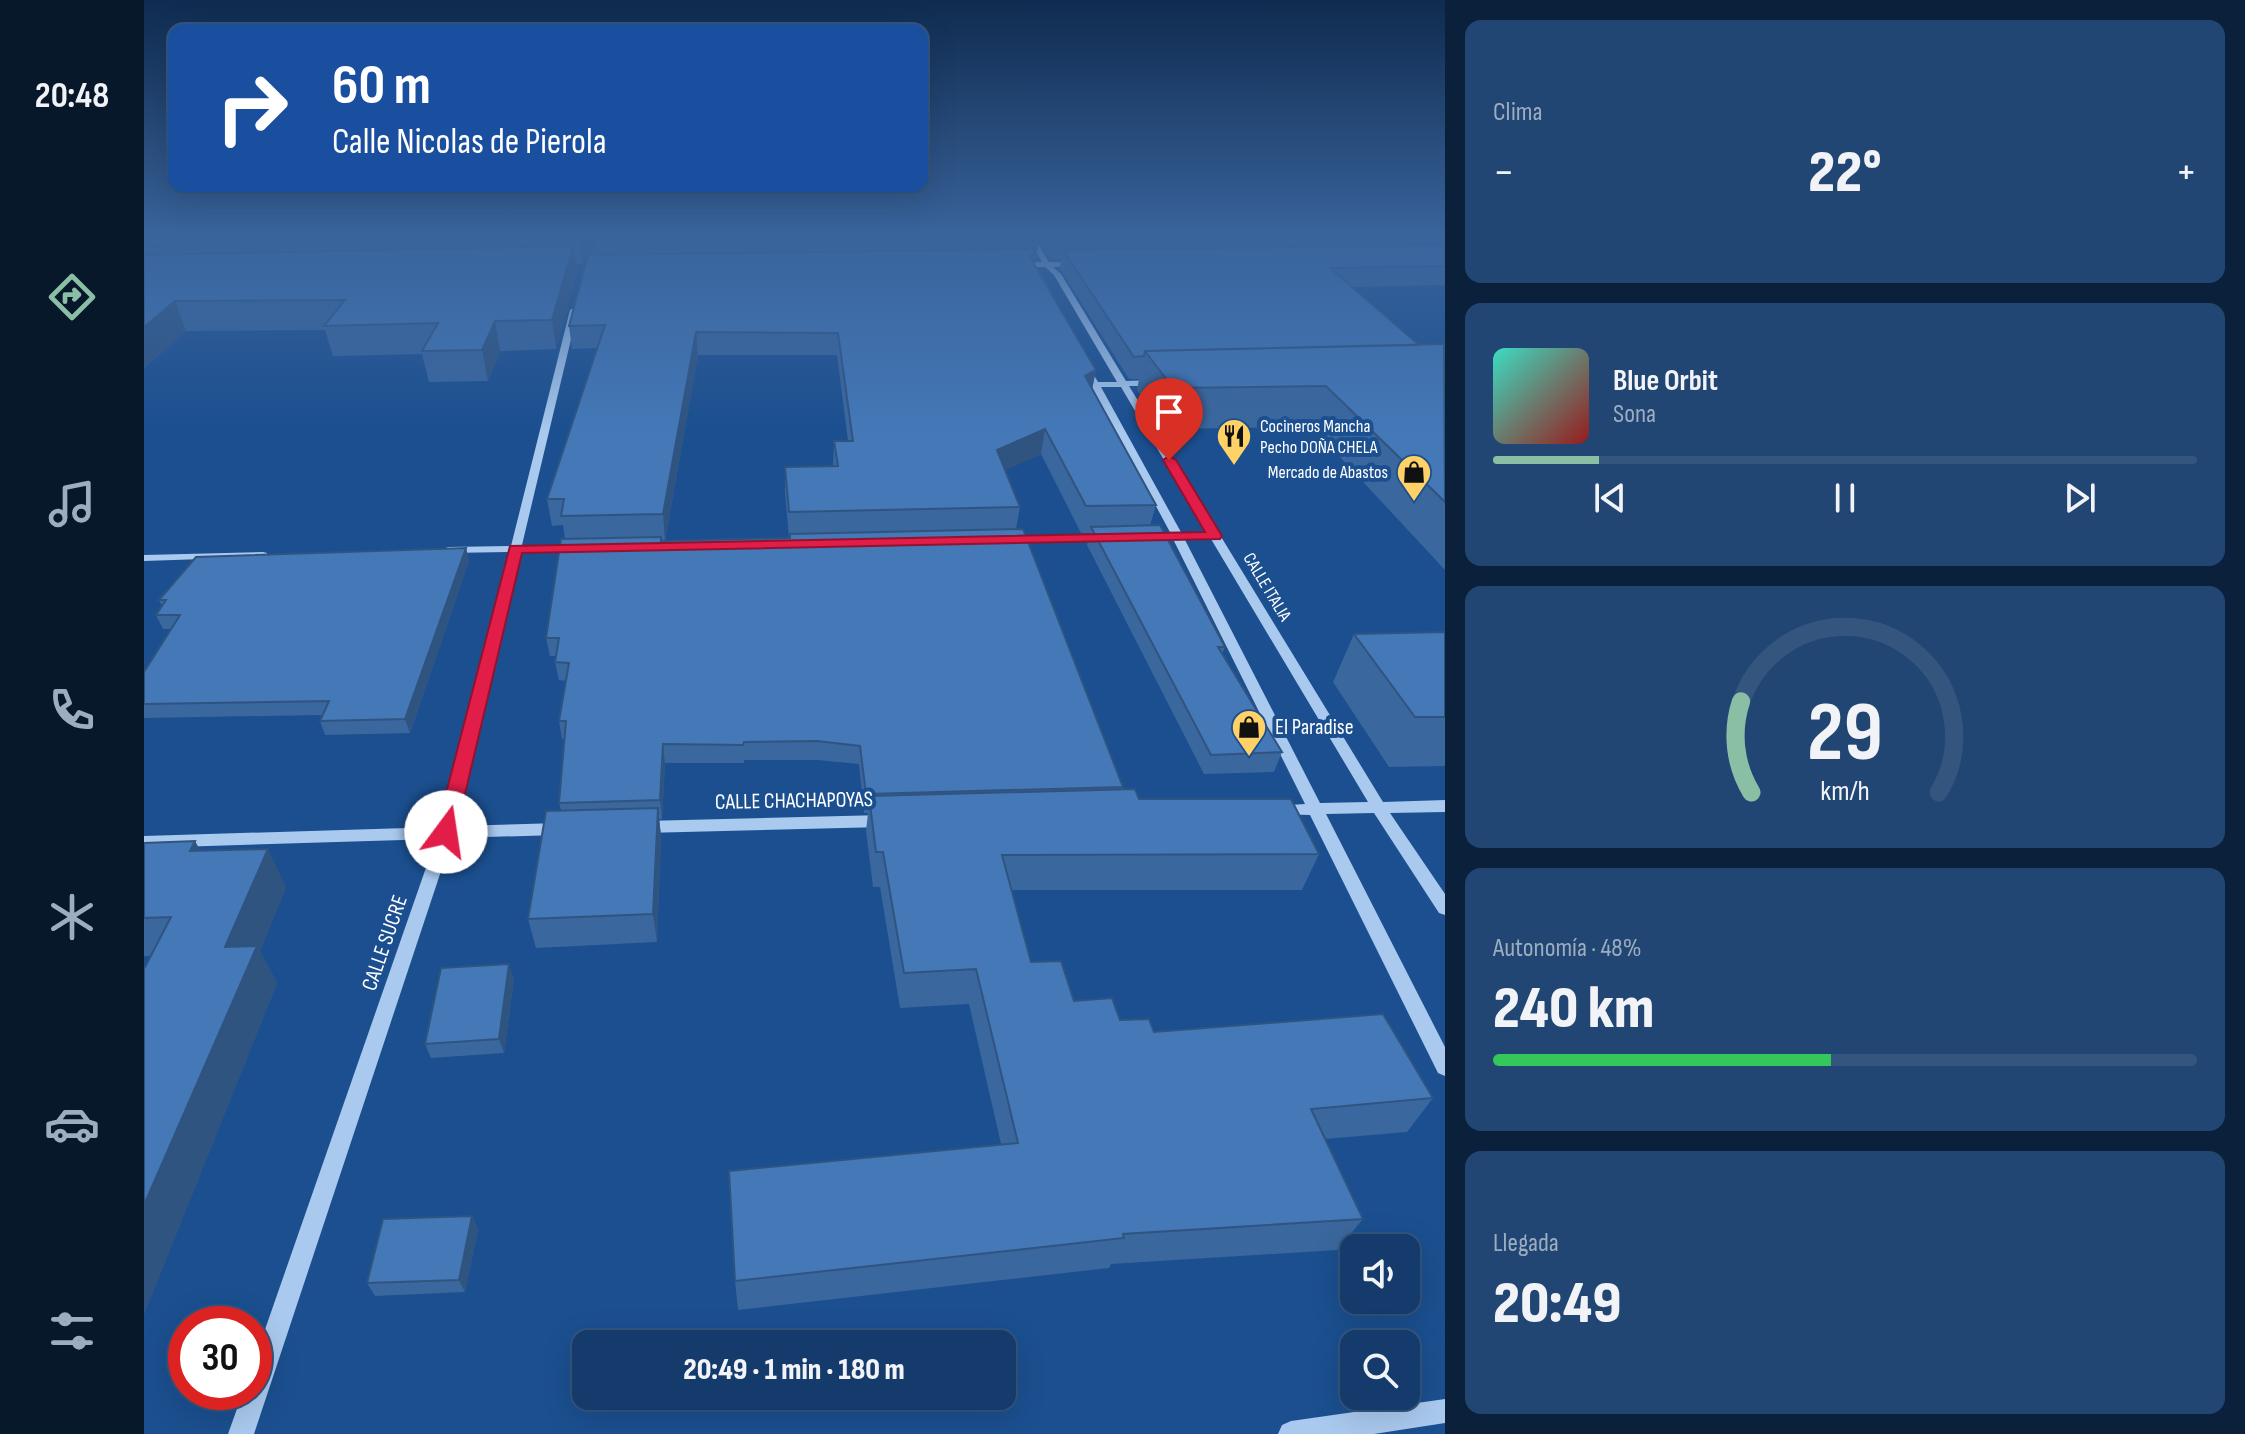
<!DOCTYPE html>
<html lang="es">
<head>
<meta charset="utf-8">
<style>
	body { margin:0; font-family:"Sofia Sans Condensed",sans-serif; background:#214673; color:#f1f3f6; height:100vh; display:flex; flex-direction:column; font-size:30px; white-space:nowrap }
	* { box-sizing:border-box; margin:0 }
	p { font-size:26px; color:#9dadc1 }
	.icon { flex:none; width:44px; height:44px; fill:none; stroke:currentColor; stroke-width:2; stroke-linecap:round; stroke-linejoin:round }
	.map { position:relative; flex:1; overflow:hidden }
	.panel { display:flex; flex-direction:column; gap:20px; padding:20px; background:#0b203b; width:800px }
	.panel>* { flex:none }
	.guide { position:absolute; left:24px; top:24px; width:760px; height:168px; border-radius:16px; box-shadow:0 8px 32px #0002,0 0 0 2px #33557e; background:#1a4fa0; color:#fff; overflow:hidden }
	.tools { position:absolute; left:1196px; top:1234px; display:grid; gap:16px }
	.tools a { display:grid; place-items:center; width:80px; height:80px; border-radius:16px; background:#143b6b; box-shadow:0 8px 32px #0002,0 0 0 2px #33557e; font-size:40px }
	.speed { position:absolute; left:24px; top:1306px; display:flex; gap:16px; font-size:40px; font-weight:700; text-align:center }
	.speed>* { display:grid; place-content:center; width:104px; height:104px; border-radius:50%; background:#143b6b; box-shadow:0 8px 32px #0002,0 0 0 2px #33557e; line-height:1 }
	.speed .limit { border:12px solid #d22; background:#fff; color:#111 }
	.pin { position:absolute; display:grid; place-items:center; width:68px; height:68px; color:#fff; margin:-82px -34px; border-radius:50% 50% 50% 0; rotate:-45deg; box-shadow:0 0 8px #0007 }
	.pin .icon { rotate:45deg }
	.me { position:absolute; width:88px; margin:-44px; rotate:14deg; stroke-linejoin:round; filter:drop-shadow(0 0 6px #0008) }
	.turn { display:flex; align-items:center; gap:28px; height:168px; padding:0 32px; font-size:36px }
	.turn .icon { width:104px; height:104px; stroke-width:2.5 }
	.turn b { display:block; font-size:56px; line-height:68px }
	.big { font-size:60px; font-weight:800; line-height:1.1 }
	.panel .tile { flex:1; display:flex; flex-direction:column; justify-content:center; gap:12px; min-width:0; padding:0 28px; border-radius:16px; background:#214673 }
	.panel .dial { align-items:center; gap:0 }
	.dial svg { height:208px; overflow:visible; fill:none; stroke:#33557e; stroke-width:7; stroke-linecap:round; text-anchor:middle }
	.dial text { fill:#f1f3f6; stroke:none }
	.song { display:flex; align-items:center; gap:24px }
	.cover { width:96px; height:96px; border-radius:12px; background:linear-gradient(135deg,hsl(170 70% 55%),hsl(0 70% 35%)) }
	.played { height:8px; border-radius:4px; background:linear-gradient(90deg,#8abfa5 15%,#33557e 15%) }
	.keys { display:flex; justify-content:space-around; direction:ltr }
	.heat { display:flex; justify-content:space-between; align-items:center; font-size:44px; direction:ltr }
	.charge { height:12px; border-radius:6px; background:linear-gradient(90deg,#34c759 48%,#33557e 0) }
	.trip { position:absolute; left:428px; top:1330px; width:444px; height:80px; border-radius:16px; background:#143b6b; box-shadow:0 8px 32px #0002,0 0 0 2px #33557e; font-weight:800; line-height:80px; text-align:center }
	main { display:flex; flex:1; min-height:0 }
	.tabs { display:flex; flex-direction:column; width:144px; justify-content:space-around; align-items:center; background:#08182b; color:#9dadc1 }
	.tabs .icon { width:56px; height:56px }
	.tabs .current { color:#8abfa5 }
	.tabs b { font-size:36px; color:#f1f3f6 }
	.map>svg:first-child { display:block }
</style>
</head>
<body>
<main>
<nav class="tabs">
<b>20:48</b>
<svg class="icon current" aria-label="directions" viewBox="0 0 24 24"><path d="M12 3l9 9-9 9-9-9zM9 14v-3h6M13 9l2 2-2 2"/></svg>
<svg class="icon" aria-label="music" viewBox="0 0 24 24"><path d="M9 18V5l10-2v13"/><circle cx="6" cy="18" r="3"/><circle cx="16" cy="16" r="3"/></svg>
<svg class="icon" aria-label="phone" viewBox="0 0 24 24"><path d="M5 4h4l2 5-3 2q2 4 5 5l2-3 5 2v4C11 20 4 13 5 4z"/></svg>
<svg class="icon" aria-label="climate" viewBox="0 0 24 24"><path d="M12 3v18M4 7l16 10M4 17L20 7"/></svg>
<svg class="icon" aria-label="car" viewBox="0 0 24 24"><path d="M5 17H2v-5l4-1 3-4h7l3 4 3 1v5h-3M9 17h6M6 11h13"/><circle cx="7" cy="17" r="2"/><circle cx="17" cy="17" r="2"/></svg>
<svg class="icon" aria-label="filters" viewBox="0 0 24 24"><path d="M4 7h16M4 17h16"/><circle cx="9" cy="7" r="2"/><circle cx="15" cy="17" r="2"/></svg>
</nav>
<div class="map">
<svg width="1301" height="1434" viewBox="0 0 1301 1434">
	<rect width="100%" height="100%" fill="#1b4f8f"/>
	<g fill="none" stroke-linecap="round" stroke-linejoin="round">
		<!-- minor -->
		<path fill="#a9c9ee" fill-rule="evenodd" d="M881,232H887L905,262H933L937,264L933,266L909,267L917,274L982,381L1010,380L1014,383L1010,386H985L1239,802L1301,800V812L1246,813L1301,894V915L1295,913L1230,813L1182,814L1301,1047V1076L1294,1073L1166,815L1131,814L1128,810L1131,806L1161,804L1030,541H1004L998,538L1004,535L1027,534L937,367L944,365L954,382H973L910,275L901,267H873L869,265L873,263L898,262ZM957,387H977L1063,533L1038,534ZM1067,539L1224,802L1176,803L1041,540Z
			M430,308L434,310L378,545H435L441,548L435,551L376,552L311,826L415,823L421,825L423,829L421,833L415,835L308,838L110,1434H84L99,1392H110V1361L292,839L0,848V836L295,827L365,552L304,553L298,550L304,547L367,546L426,310Z
			M963,535L967,536V540L864,543L858,540L864,537Z
			M119,552L123,553V557L0,561V555Z
			M739,815L745,817L747,821L745,825L739,827L500,833L494,831L492,827L494,823L500,821Z
			M1301,1399V1423L1230,1434H1134L1138,1425L1147,1421Z"/>
	</g>
	<!-- wall -->
	<path fill="#3a679d" fill-rule="evenodd" d="M0,232H1301V285L1208,287L1275,345H1301V570L1168,427L1019,429L993,390L995,379H985L916,269L917,259H906L895,240L892,259H890V263L952,370L948,389L1012,505L1006,526L1081,647L1078,654L1138,752L1130,772L1060,774L943,545L946,533H937L897,454L861,470L876,507L872,529L979,787V789L995,799L1175,854L1158,890H867L887,962L930,1001L976,1020L1010,1032L1289,1098L1263,1132L1181,1139L1219,1219L1193,1250L967,1264L965,1268L594,1310L591,1281L857,1144L825,1004L756,1008L736,887H729L722,831L724,813H720L715,764L673,760H600V763H521L518,819H515L517,836L513,942L392,948L384,919L417,810L415,803L421,739H418L415,721L422,681L415,680L411,662L412,656H406L402,638L421,539L419,525L408,526L403,499L453,348L428,349L425,326L443,259L439,265L431,263L433,273L412,349L356,351L344,381L285,382L278,354L189,356L181,330L42,331L0,368ZM554,355H693L704,441H690L689,466L641,467V493L645,538L521,541Z
		M322,548L325,561L266,733L181,735L176,721L178,715L0,718V672L27,629H19L12,615L18,606L15,600Z
		M1301,632V766L1245,767L1189,682L1210,634Z
		M0,843L56,851L142,887L116,951L133,983L0,1314V969L7,956H0Z
		M370,978L360,1053L287,1058L281,1044Z
		M328,1216L334,1229L321,1292L231,1296L223,1283Z"/>
	<!-- shaded-wall -->
	<path fill="#305480" d="M440,232H463L450,238L451,248L439,265L435,238Z
		M429,246L433,273L412,349L408,320Z
		M31,301L42,331L0,368V327Z
		M351,321L356,351L344,381L338,350Z
		M552,332L554,355L521,541L519,514Z
		M952,370L947,394L941,376Z
		M901,429L897,454L849,476L853,450Z
		M322,548L325,561L266,733L261,719Z
		M519,744L521,763L518,819L516,800Z
		M514,808L517,836L513,942L509,914Z
		M51,841L72,879L46,851Z
		M124,849L142,887L116,951L133,983L0,1314V1205L81,947Z
		M365,964L370,978L360,1053L355,1039Z
		M328,1216L334,1229L321,1292L315,1280Z"/>
	<!-- building -->
	<path fill="#4478b7" stroke="#305480" stroke-width="2" d="M0,232H440L435,238L421,235L0,245Z
		M454,232H896V233L450,238Z
		M904,232H952L980,239L974,232H1301V235L909,240Z
		M1301,245V266L1186,268L1275,345L1001,351L1000,356L990,357L919,250Z
		M429,246L408,320L351,321L338,350L278,351L294,323L180,326L201,300L31,301L0,327V255Z
		M892,249L886,257L952,370L941,376L1012,505L942,506L901,429L853,450L876,507L645,512L641,467L694,466L690,441H709L694,333L552,332L519,514L417,516L420,499H403L461,325L425,326L444,255Z
		M1300,344L1301,502L1182,386L1029,388L1001,351Z
		M1016,525L1081,647H1074L1138,752L1067,755L947,527Z
		M879,529L979,787L722,794L716,746L673,741L600,742L599,745L519,744L516,800L415,803L422,721H415L425,663L411,662L415,638H402L417,539L517,537V541L646,538V534Z
		M322,548L261,719L176,721L185,701L0,704V672L36,615H12L22,600H15L52,557Z
		M1301,632V717H1271L1210,634Z
		M991,789L995,799H1147L1175,854L858,855L887,962L917,961L930,1001L968,998L976,1020L1005,1019L1010,1032L1239,1014L1289,1098L1167,1109L1219,1219L979,1234L980,1238L591,1281L585,1171L874,1143L832,969L760,973L739,852H732L725,796Z
		M514,808L509,914L384,919L402,811Z
		M51,841L46,851L124,849L81,947L113,946L0,1205V969L27,917L0,918V843Z
		M365,964L355,1039L281,1044L297,968Z
		M328,1216L315,1280L223,1283L239,1219Z"/>
	<!-- sky -->
	<linearGradient id="sky" x2="0" y2="1"><stop stop-color="#0f2b4f"/><stop offset="0.54" stop-color="#39639b"/><stop offset="1" stop-color="#39639b" stop-opacity="0"/></linearGradient>
	<rect width="1301" height="433" fill="url(#sky)"/>
	<!-- route -->
	<path fill="#e11d48" stroke="#92132f" stroke-width="2" d="M1025,456L1032,460L1078,536L1076,539L378,553L312,832L302,840L292,832L366,546L1061,532L1019,460Z"/>
	<!-- icons -->
	<defs>
		<g id="restaurant-pin" transform="scale(1.8)"><path d="M0 17L-7.5 6A9.5 9.5 0 1 1 7.5 6Z" fill="#ffd166" stroke="#1b4f8f"/><path d="M-5-6h1v4h1v-4h1v4h1v-4h1v5L-1.5 .5V6h-2V.5L-5-1ZM5-6V6H3V1.5H1.5Q1.5-4 5-6Z" fill="#111"/></g>
		<g id="shop-pin" transform="scale(1.8)"><path d="M0 17L-7.5 6A9.5 9.5 0 1 1 7.5 6Z" fill="#ffd166" stroke="#1b4f8f"/><path d="M-5-2.5h2.3a2.7 3.5 0 0 1 5.4 0H5L5.5 6h-11ZM-1.5-2.5h3a1.5 2.3 0 0 0-3 0Z" fill="#111"/></g>
	</defs>
	<g fill-rule="evenodd">
		<use href="#restaurant-pin" x="1090" y="436"/>
		<use href="#shop-pin" x="1270" y="472"/>
		<use href="#shop-pin" x="1105" y="727"/>
	</g>
	<g text-anchor="middle" dominant-baseline="central" stroke-width="8" stroke-linejoin="round" paint-order="stroke">
		<!-- far-poi labels -->
		<g font-size="18" fill="#fff" stroke="#1b4f8f" text-anchor="start">
			<text x="1116" y="426">Cocineros Mancha<tspan x="1116" dy="21">Pecho DOÑA CHELA</tspan></text>
			<text x="1244" y="472" text-anchor="end">Mercado de Abastos</text>
		</g>
		<!-- far-street labels -->
		<g font-size="18" fill="#fff" stroke="#1b4f8f">
			<text transform="translate(1123 587) rotate(59)">CALLE ITALIA</text>
		</g>
		<!-- poi labels -->
		<g font-size="22" fill="#fff" stroke="#1b4f8f" text-anchor="start">
			<text x="1131" y="727">El Paradise</text>
		</g>
		<!-- street labels -->
		<g font-size="22" fill="#fff" stroke="#1b4f8f">
			<text transform="translate(650 801) rotate(-1)">CALLE CHACHAPOYAS</text>
			<text transform="translate(241 943) rotate(-71)">CALLE SUCRE</text>
		</g>
	</g>
</svg>
<div class="tools">
<a><svg class="icon" aria-label="sound" viewBox="0 0 24 24"><path d="M4 9h4l5-4v14l-5-4H4zM17 9q2 3 0 6"/></svg></a>
<a><svg class="icon" aria-label="search" viewBox="0 0 24 24"><circle cx="10" cy="10" r="6"/><path d="M15 15l6 6"/></svg></a>
</div>
<div class="speed"><div class="limit">30</div></div>
<div class="pin" style="left:1025px;top:460px;background:#d93025"><svg class="icon" aria-label="arrive" viewBox="0 0 24 24"><path d="M6 21V4h12l-3 4 3 4H6"/></svg></div>
<svg class="me" style="left:302px;top:832px" viewBox="-20 -20 40 40"><circle r="19" fill="#fff"/><path d="M0-13L10 11 0 6-10 11z" fill="#e11d48"/></svg>
<div class="trip">20:49 · 1 min · 180 m</div>
<div class="guide">
<div class="turn"><svg class="icon" aria-label="right" viewBox="0 0 24 24"><path d="M7 20v-9h11M14 6l5 5-5 5"/></svg><div><b>60 m</b>Calle Nicolas de Pierola</div></div>
</div>
</div>
<section class="panel">
<div class="tile"><p>Clima</p>
<div class="heat"><a>−</a><b class="big">22°</b><a>+</a></div>
</div>
<div class="tile">
<div class="song"><i class="cover"></i><div><b>Blue Orbit</b><p>Sona</p></div></div>
<div class="played"></div>
<div class="keys"><svg class="icon" aria-label="previous" viewBox="0 0 24 24"><path d="M18 5L8 12l10 7zM5 5v14"/></svg><svg class="icon" aria-label="pause" viewBox="0 0 24 24"><path d="M8 5v14M16 5v14"/></svg><svg class="icon" aria-label="next" viewBox="0 0 24 24"><path d="M6 5l10 7-10 7zM19 5v14"/></svg></div>
</div>
<div class="tile dial"><svg viewBox="0 0 100 80">
<path d="M14 69A42 42 0 1 1 86 69"/>
<path d="M14 69A42 42 0 0 1 10 34" stroke="#8abfa5"/>
<text x="50" y="56" font-size="32" font-weight="700">29</text>
<text x="50" y="72" font-size="11">km/h</text>
</svg></div>
<div class="tile"><p>Autonomía · 48%</p><b class="big">240 km</b><div class="charge"></div></div>
<div class="tile"><p>Llegada</p><b class="big">20:49</b></div>
</section>
</main>
</body>
</html>
